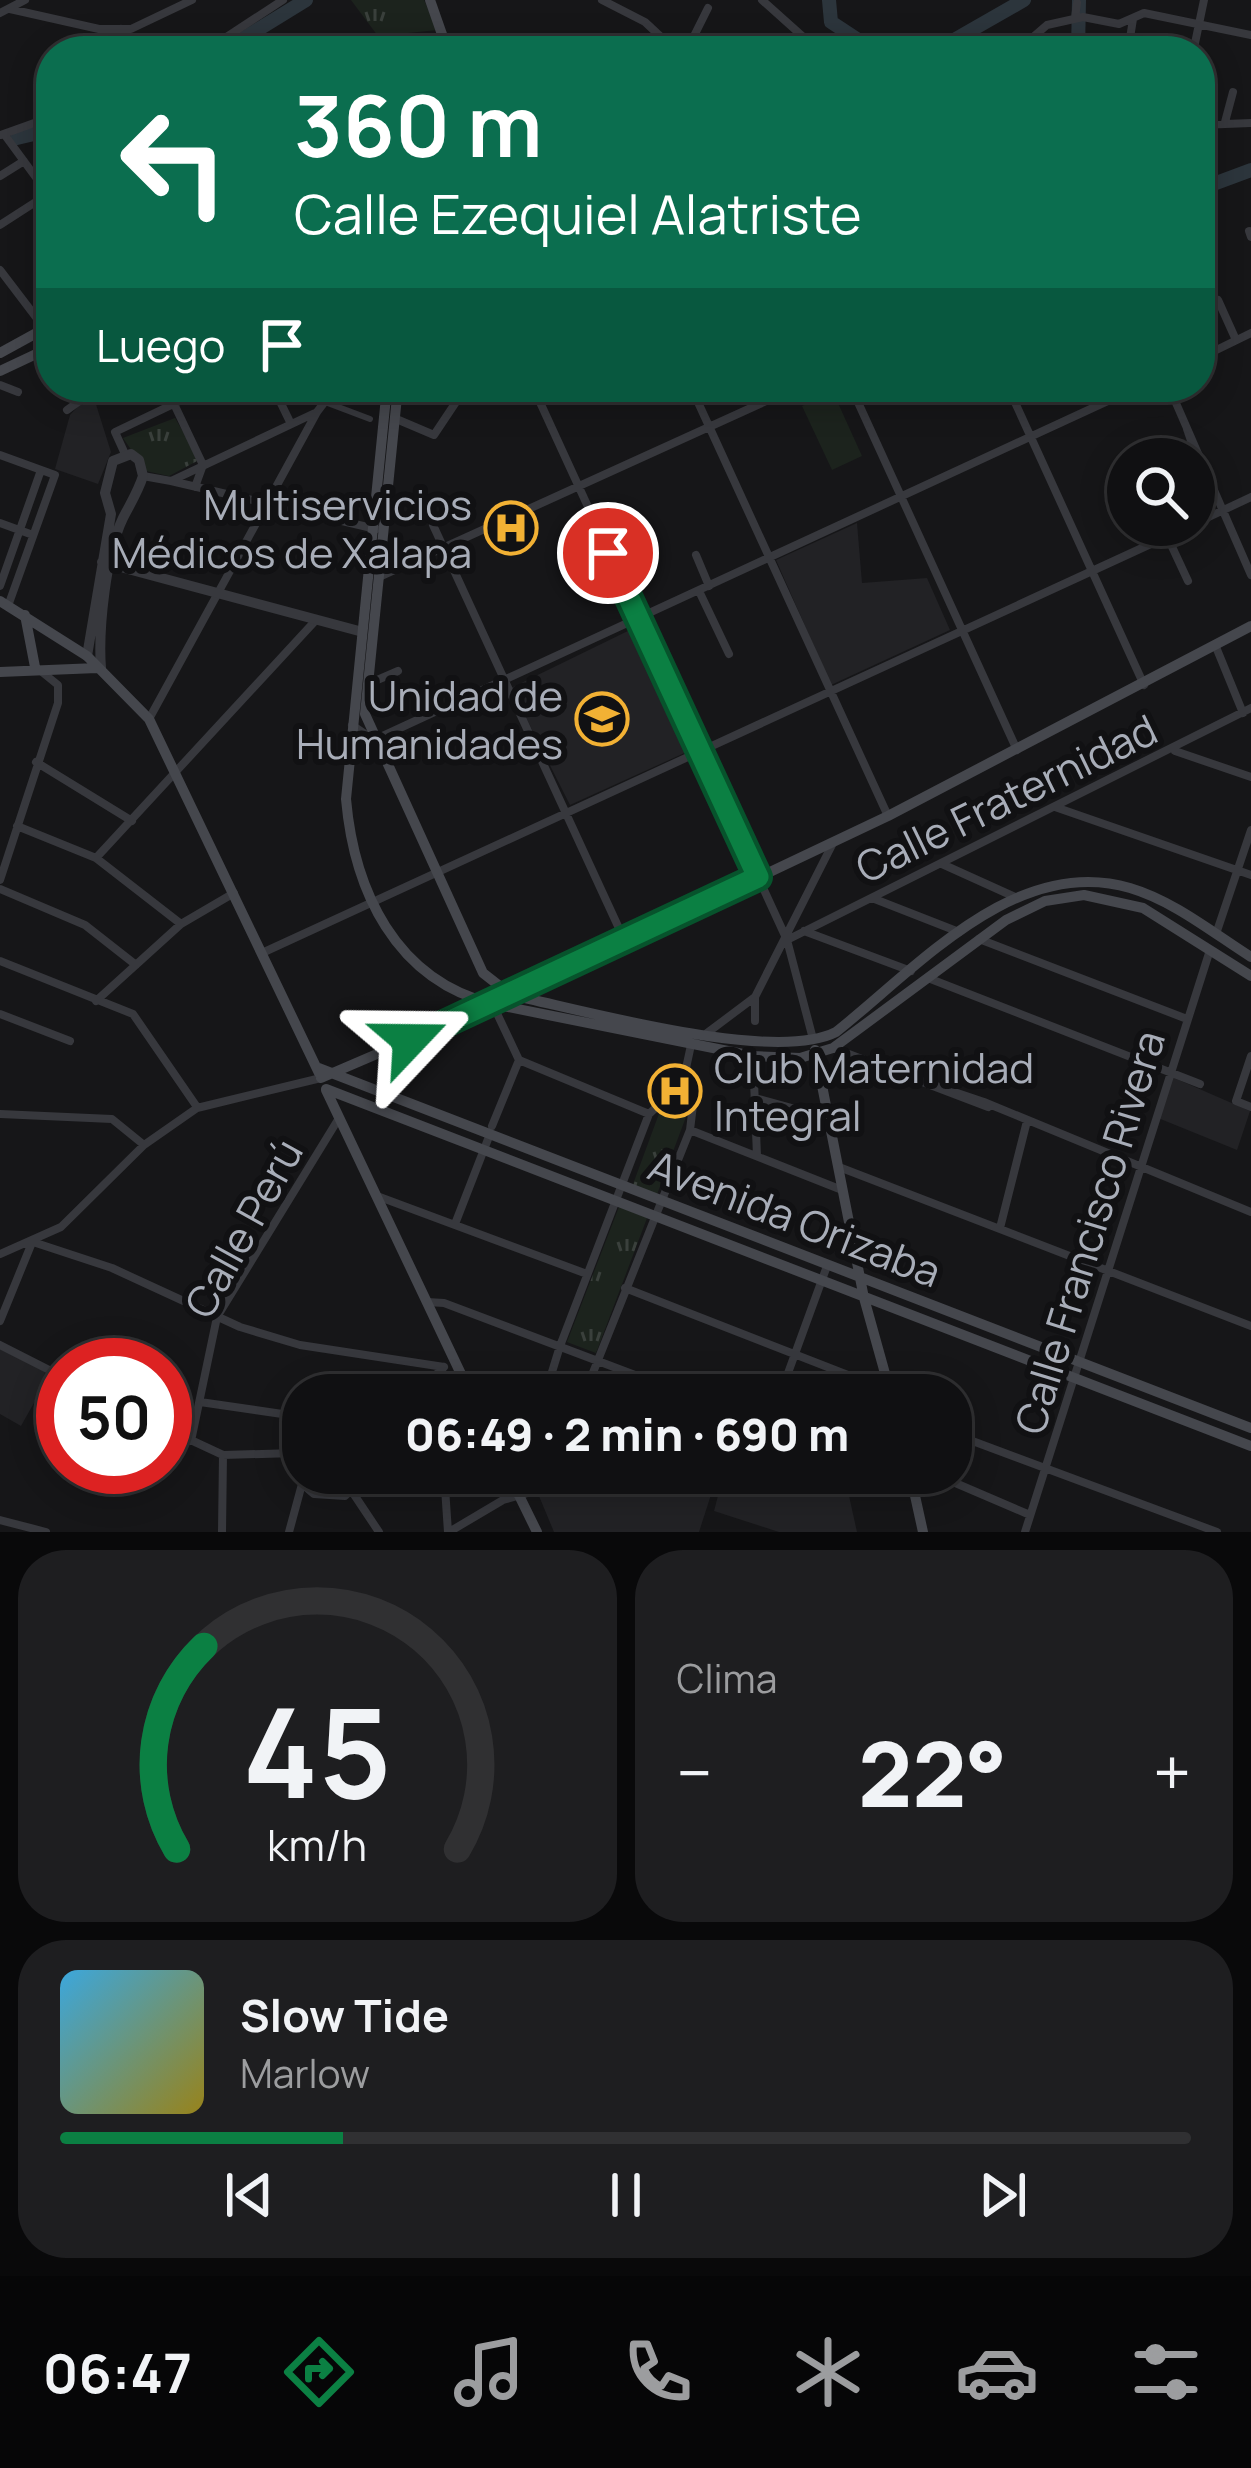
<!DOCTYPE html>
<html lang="es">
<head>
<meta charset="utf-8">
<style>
	body { margin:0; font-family:Manrope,sans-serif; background:#1e1e20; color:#f1f3f6; height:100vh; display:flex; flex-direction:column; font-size:45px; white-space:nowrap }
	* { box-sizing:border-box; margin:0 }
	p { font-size:39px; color:#9c9d9f }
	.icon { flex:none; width:66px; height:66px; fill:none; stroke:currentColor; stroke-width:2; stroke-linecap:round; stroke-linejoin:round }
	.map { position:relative; height:1532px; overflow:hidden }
	.drawer { display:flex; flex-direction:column; gap:18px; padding:18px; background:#09090a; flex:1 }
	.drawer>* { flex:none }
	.top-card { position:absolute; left:36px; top:36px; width:1179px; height:366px; border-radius:48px; box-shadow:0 6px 30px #0003,0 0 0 3px #303032; background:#0b6e4f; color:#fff; overflow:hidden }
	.controls { position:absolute; left:1107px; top:438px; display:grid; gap:24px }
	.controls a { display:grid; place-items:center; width:108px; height:108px; border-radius:50%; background:#101012; box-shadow:0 6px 30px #0003,0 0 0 3px #303032; font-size:60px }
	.speed { position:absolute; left:36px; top:1338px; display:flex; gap:24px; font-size:60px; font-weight:700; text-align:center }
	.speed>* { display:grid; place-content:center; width:156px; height:156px; border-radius:50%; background:#101012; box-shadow:0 6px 30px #0003,0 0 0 3px #303032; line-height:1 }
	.speed .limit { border:18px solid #d22; background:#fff; color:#111 }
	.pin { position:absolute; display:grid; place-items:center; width:102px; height:102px; color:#fff; margin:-51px; border:6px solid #fff; border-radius:50%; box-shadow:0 3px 12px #0007 }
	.me { position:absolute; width:132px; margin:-66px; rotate:67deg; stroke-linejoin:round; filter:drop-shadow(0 0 9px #0008) }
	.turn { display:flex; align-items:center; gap:42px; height:252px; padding:0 60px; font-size:54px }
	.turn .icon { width:156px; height:156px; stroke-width:2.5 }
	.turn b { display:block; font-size:84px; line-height:102px }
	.then { display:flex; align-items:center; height:114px; padding:0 60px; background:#0003; gap:24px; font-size:45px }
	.big { font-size:90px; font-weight:800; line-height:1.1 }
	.drawer .card { flex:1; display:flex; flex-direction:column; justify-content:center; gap:18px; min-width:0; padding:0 42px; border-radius:48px; background:#1e1e20 }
	.drawer .dial { align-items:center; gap:0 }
	.dial svg { height:312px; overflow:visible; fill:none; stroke:#303032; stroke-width:7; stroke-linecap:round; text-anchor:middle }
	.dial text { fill:#f1f3f6; stroke:none }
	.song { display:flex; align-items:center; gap:36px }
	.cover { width:144px; height:144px; border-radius:18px; background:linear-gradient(135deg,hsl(200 70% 55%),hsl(50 70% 35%)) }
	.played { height:12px; border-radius:6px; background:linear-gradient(90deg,#0b8043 25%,#303032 25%) }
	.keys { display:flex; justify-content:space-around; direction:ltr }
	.heat { display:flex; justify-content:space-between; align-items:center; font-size:66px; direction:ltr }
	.drawer .tiles { flex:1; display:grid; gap:18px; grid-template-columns:1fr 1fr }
	.card:last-child { grid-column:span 2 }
	.trip { position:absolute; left:282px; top:1374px; width:690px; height:120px; border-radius:48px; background:#101012; box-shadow:0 6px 30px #0003,0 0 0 3px #303032; font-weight:800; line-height:120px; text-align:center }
	.dock { display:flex; height:192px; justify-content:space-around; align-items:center; background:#060607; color:#9c9d9f }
	.dock .icon { width:84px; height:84px }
	.dock .selected { color:#0b8043 }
	.dock b { font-size:54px; color:#f1f3f6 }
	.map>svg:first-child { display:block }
</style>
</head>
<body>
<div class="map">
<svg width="1251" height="1532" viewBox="0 0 1251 1532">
	<defs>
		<pattern id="grass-tufts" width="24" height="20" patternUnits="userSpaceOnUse" patternTransform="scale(3)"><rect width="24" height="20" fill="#1c231d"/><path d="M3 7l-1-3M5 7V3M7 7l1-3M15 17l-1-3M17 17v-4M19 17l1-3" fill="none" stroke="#3a403c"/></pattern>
	</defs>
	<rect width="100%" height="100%" fill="#161618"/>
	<!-- built -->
	<path fill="#222225" d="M86,398H94L111,452L98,484L55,469L70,415Z
		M857,523L862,583L927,578L950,630L831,685L776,560Z
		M634,628L691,750L570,805L511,688Z
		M1172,1077L1250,1111L1237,1150L1158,1118Z
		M0,1348L45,1371L44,1385L21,1426L0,1414Z
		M629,1473H718L699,1532H554L539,1496Z
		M724,1473H844L857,1532H779L714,1511Z"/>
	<!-- grass -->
	<path fill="url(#grass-tufts)" d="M351,0H424L437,30L378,36Z
		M175,418L199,460L169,476L146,471L123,438Z
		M674,1107L687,1114L656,1197L632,1187L660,1111Z
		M619,1207L647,1218L596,1353L567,1342Z"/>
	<!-- pitch -->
	<path fill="#1c231d" d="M833,392L862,456L832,470L802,406Z"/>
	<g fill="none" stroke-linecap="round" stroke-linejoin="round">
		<!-- river -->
		<path stroke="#2c353c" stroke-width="14" d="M829,0L831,22L866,45L954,40L1024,0
			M223,51L306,0
			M1078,51L1079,0
			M17,138L51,130
			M1200,189L1251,170"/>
		<!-- pedestrian -->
		<path stroke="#37383d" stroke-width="6" d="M325,402L370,419"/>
		<!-- minor -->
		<path stroke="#37383d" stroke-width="8" d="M602,0L645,22L676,51
			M762,0L819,51
			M10,9L99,29H131L192,0
			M0,13L25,0
			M1075,18L1077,3
			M1194,48L1204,0
			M104,51L121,29
			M205,51L283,0
			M699,51L692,40L708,8
			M1017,51L1047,25L1083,17L1119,24L1144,13L1251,35
			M1128,51L1133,19
			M1225,122L1233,92
			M1200,125L1251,123
			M4,134L51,198
			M1,135L51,117
			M0,176L24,161
			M0,225L48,194
			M1249,231L1251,237
			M0,270L45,329
			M1200,311L1218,300L1236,340
			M1200,358L1251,333
			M0,385L18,392
			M166,387L203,465L195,487
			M273,387L291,424
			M533,387L787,940L813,1039
			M691,387L888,816
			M851,387L1017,750
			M1008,387L1144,685
			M1169,387L1251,575
			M67,410L99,387
			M394,418L434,435L466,387
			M1187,429L1205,482
			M125,454L115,432L209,387
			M0,455L55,475L8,606
			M1162,459L1189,447
			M143,476L171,481L317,412
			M171,481L376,529
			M0,523L33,535
			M1194,524L1251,497
			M433,525L623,937
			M1167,536L1188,581
			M696,555L709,586
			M379,577L797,387
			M0,586L41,470
			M699,591L729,654
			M1216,647L1243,713
			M368,684L398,671
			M149,719L317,412L336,387
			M352,725L374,740L1138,387
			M1175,751L1251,777
			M36,762L132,821
			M1055,807L1251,875
			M17,826L96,858L181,924
			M96,858L316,620
			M942,864L1015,897
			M0,880L58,703V685L42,672
			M0,889L85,925L136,965
			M872,898L959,932
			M804,931L911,971
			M1216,934L1251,830
			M979,939L1187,1019
			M787,940L1251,708
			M262,953L1192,525
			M0,961L133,1014L197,1107
			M928,978L1200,1084
			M755,998V1021
			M96,1001L181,924L234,893
			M0,1014L70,1041
			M707,1033L755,997L832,845
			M833,1048L988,1107
			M753,1056L757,1156
			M1251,1056L1236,1101L1251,1107
			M519,1060L649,1114
			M895,1072L984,1102L1251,1212
			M680,1096L691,1045
			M755,1098L828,1118
			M0,1114L112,1119L144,1145
			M492,1126L519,1060L493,1005
			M690,1130L842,1190
			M839,1167L1251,1326
			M377,1196L587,1274
			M455,1224L490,1134
			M1000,1228L1027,1121
			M36,1243L112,1268L240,1327L300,1345L444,1367
			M0,1254L61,1227L144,1145L197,1108L321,1078
			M625,1288L889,1391
			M427,1302L444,1303L688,1395
			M0,1321L31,1245
			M0,1345L63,1377
			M564,1390H584L588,1385L690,1130L693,1105L680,1096
			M564,1390L552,1372L560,1346L649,1114L667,1097L680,1096
			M415,1395L444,1367
			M440,1395L442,1374
			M520,1395L554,1378
			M780,1395L827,1266
			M200,1402L303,1417
			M165,1428L223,1455L295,1453
			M951,1433L1217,1532
			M303,1437C290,1459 293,1478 314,1494L345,1496L368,1473
			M191,1441L217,1317L339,1118
			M444,1473L448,1532
			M932,1473L1030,1515
			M532,1491L538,1473
			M353,1493L379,1532
			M0,1520L46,1532
			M222,1532L223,1455
			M289,1532L302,1484
			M449,1532L503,1500L597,1473
			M1025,1532L1210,950"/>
		<!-- tertiary -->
		<path stroke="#37383d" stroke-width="10" d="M102,562L359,631
			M87,656L111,514
			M101,668C98,630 106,553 123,518C130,504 138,492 143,476L139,460L131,454L113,461L105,493L111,514"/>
		<!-- secondary -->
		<path stroke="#45474d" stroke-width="10" d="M430,0L444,40
			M379,51L423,40L479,51
			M0,353L51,325
			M0,371L51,347
			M387,387L346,799C354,890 395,980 493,1004L753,1056L800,1058L833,1048L1006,920L1045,901L1084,895L1143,908L1251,976
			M398,387L365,714L483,973L511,995C583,1010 774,1064 836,1032C917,968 1016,854 1130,888C1174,901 1213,933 1251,957
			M0,601L87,656L149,719L319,1073
			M25,615L35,667
			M0,672L97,668
			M513,994L888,816L1251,626
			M815,1050L864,1298L891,1395
			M316,1067L1251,1428
			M321,1078L491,1005
			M326,1089L1251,1446
			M326,1090L471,1395
			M508,1473L537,1532
			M910,1473L923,1532"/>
	</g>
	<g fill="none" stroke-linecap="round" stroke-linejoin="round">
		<!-- route casing -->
		<g stroke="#07532c" stroke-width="30">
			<path id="route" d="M410,1040L758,877L608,553"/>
		</g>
		<!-- route -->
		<use href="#route" stroke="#0b8043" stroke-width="21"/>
	</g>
	<!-- icons -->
	<defs>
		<g id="hospital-ring" transform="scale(2.7)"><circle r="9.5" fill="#111113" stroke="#f2b134" stroke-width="1.5"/><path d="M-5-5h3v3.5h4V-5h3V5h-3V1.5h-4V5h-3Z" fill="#f2b134"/></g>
		<g id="university-ring" transform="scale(2.7)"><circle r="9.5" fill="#111113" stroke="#f2b134" stroke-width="1.5"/><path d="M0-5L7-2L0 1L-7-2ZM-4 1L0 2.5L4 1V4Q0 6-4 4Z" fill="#f2b134"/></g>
	</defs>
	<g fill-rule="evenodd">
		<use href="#hospital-ring" x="511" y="528"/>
		<use href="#university-ring" x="602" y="719"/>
		<use href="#hospital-ring" x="675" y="1091"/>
	</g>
	<g text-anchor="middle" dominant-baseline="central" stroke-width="12" stroke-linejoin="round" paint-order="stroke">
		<!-- poi labels -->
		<g font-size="42" fill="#a8adb8" stroke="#111113" text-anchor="end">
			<text x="472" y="504">Multiservicios<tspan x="472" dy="48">Médicos de Xalapa</tspan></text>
			<text x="563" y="695">Unidad de<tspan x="563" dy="48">Humanidades</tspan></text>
			<text x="714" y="1067" text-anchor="start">Club Maternidad<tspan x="714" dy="48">Integral</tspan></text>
		</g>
		<!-- street labels -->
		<g font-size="42" fill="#a8adb8" stroke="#111113">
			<text transform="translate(1006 798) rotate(-26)">Calle Fraternidad</text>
			<text transform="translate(795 1218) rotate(21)">Avenida Orizaba</text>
			<text transform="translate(243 1228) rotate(-61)">Calle Perú</text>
			<text transform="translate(1089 1232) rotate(-73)">Calle Francisco Rivera</text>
		</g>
	</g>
</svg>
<div class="controls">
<a><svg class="icon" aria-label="search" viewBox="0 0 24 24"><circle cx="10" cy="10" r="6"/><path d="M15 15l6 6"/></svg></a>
</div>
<div class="speed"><div class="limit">50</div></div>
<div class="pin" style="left:608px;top:553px;background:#d93025"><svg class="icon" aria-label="arrive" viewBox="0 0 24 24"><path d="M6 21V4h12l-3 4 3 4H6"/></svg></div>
<svg class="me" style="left:410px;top:1040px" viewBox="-20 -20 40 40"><path d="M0-17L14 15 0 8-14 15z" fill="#0b8043" stroke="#fff" stroke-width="4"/></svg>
<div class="trip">06:49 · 2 min · 690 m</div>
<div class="top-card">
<div class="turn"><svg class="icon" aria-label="left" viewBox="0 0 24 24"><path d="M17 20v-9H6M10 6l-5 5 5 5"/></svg><div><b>360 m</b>Calle Ezequiel Alatriste</div></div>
<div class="then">Luego<svg class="icon" aria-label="arrive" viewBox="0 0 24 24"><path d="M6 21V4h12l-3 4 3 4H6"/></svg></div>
</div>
</div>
<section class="drawer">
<div class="tiles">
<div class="card dial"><svg viewBox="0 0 100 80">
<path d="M14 69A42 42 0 1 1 86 69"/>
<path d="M14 69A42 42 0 0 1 21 17" stroke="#0b8043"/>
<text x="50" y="56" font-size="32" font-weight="700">45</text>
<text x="50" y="72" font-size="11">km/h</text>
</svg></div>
<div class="card"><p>Clima</p>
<div class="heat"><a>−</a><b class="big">22°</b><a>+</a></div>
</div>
<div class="card">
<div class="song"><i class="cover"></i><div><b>Slow Tide</b><p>Marlow</p></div></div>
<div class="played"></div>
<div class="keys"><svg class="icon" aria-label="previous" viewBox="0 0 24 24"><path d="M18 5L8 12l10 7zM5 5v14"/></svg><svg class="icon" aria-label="pause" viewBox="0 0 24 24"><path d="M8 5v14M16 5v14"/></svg><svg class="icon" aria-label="next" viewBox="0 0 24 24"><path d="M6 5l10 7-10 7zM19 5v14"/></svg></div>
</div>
</div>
</section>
<nav class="dock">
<b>06:47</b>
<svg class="icon selected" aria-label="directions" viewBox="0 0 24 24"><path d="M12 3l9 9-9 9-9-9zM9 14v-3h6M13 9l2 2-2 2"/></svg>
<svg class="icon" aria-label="music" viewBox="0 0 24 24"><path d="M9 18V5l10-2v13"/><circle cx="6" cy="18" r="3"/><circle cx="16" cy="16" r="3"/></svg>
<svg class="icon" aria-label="phone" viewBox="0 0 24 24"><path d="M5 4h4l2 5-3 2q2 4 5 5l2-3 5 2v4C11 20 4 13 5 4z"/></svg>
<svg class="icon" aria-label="climate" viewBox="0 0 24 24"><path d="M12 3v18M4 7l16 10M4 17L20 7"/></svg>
<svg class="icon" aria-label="car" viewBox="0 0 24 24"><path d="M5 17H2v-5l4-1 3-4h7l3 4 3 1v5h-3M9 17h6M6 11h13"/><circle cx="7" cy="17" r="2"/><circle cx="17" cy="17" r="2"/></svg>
<svg class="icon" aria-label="filters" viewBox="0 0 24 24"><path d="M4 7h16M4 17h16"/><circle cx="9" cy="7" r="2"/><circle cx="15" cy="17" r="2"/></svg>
</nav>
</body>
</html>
